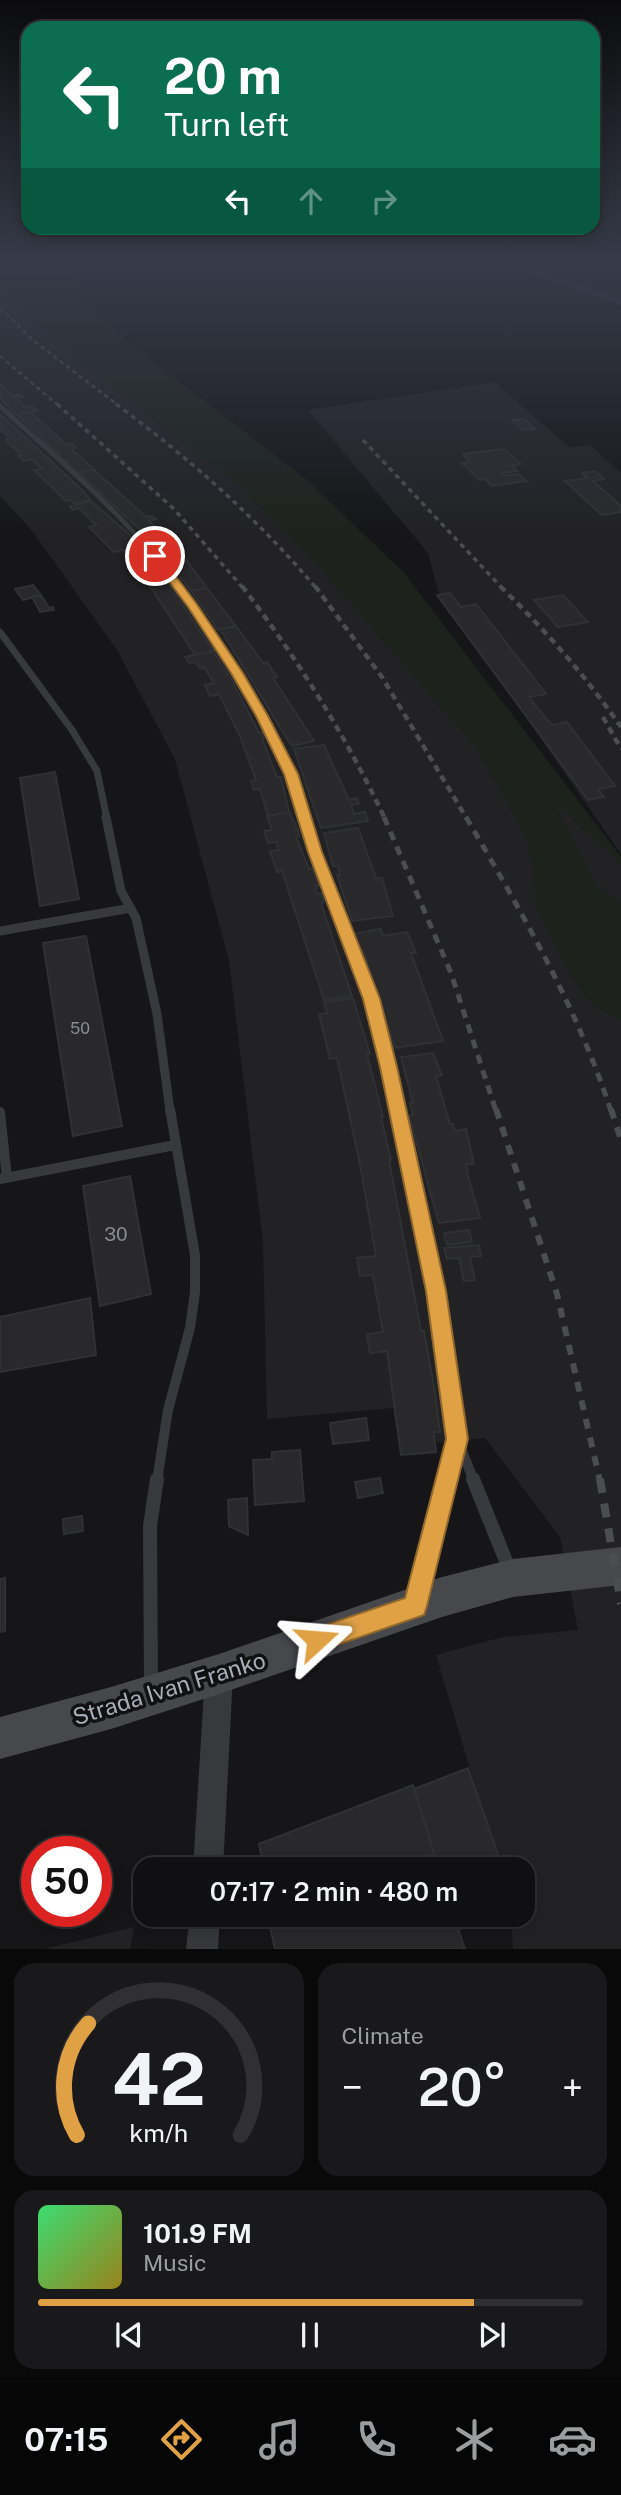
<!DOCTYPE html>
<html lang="en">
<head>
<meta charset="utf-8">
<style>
	body { margin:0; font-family:"Public Sans",sans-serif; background:#19191b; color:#f1f3f6; height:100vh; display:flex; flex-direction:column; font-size:26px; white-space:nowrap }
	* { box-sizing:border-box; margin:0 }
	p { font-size:23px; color:#9c9d9f }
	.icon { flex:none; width:38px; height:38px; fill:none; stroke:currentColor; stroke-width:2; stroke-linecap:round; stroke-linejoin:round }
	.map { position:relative; height:1949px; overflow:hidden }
	.details { display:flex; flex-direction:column; gap:14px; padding:14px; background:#09090a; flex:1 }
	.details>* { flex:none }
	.banner { position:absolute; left:21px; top:21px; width:579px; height:214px; border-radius:21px; box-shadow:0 4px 18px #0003,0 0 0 2px #303032; background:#0b6e4f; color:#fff; overflow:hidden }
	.speed { position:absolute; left:21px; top:1836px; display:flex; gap:14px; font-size:35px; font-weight:700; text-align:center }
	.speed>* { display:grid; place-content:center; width:91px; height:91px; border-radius:50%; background:#101012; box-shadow:0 4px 18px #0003,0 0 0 2px #303032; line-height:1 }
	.speed .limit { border:10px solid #d22; background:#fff; color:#111 }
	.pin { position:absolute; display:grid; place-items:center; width:60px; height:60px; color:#fff; margin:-30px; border:4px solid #fff; border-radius:50%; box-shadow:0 2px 7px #0007 }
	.me { position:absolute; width:77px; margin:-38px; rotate:71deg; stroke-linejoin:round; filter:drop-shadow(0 0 5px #0008) }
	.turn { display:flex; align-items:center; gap:24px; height:147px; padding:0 28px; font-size:32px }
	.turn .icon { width:91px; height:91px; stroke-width:2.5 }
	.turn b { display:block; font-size:49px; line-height:60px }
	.lanes { display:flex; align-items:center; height:66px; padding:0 28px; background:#0003; justify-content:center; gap:35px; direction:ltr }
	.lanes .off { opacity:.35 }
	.big { font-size:52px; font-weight:600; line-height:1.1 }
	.details .card { flex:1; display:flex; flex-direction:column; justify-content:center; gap:10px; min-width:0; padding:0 24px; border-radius:21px; background:#19191b }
	.details .dial { align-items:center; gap:0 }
	.dial svg { height:182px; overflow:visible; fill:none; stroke:#303032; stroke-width:7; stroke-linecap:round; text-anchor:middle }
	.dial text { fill:#f1f3f6; stroke:none }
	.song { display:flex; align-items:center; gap:21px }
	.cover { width:84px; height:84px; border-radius:10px; background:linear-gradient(135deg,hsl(140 70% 55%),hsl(50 70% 35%)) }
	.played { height:7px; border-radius:4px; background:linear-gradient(90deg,#e0a145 80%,#303032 80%) }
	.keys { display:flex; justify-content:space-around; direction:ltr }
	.heat { display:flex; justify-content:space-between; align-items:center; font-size:38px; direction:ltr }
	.details .tiles { flex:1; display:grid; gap:14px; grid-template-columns:1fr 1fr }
	.card:last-child { grid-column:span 2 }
	.trip { position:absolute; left:133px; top:1857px; width:402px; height:70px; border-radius:21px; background:#101012; box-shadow:0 4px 18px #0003,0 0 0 2px #303032; font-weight:600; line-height:70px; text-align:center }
	.tab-bar { display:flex; height:112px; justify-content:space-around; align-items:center; background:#060607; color:#9c9d9f }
	.tab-bar .icon { width:49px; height:49px }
	.tab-bar .active { color:#e0a145 }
	.tab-bar b { font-size:32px; color:#f1f3f6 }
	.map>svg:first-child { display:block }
</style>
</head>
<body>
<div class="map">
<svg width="621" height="1949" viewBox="0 0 621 1949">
	<rect width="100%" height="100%" fill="#161618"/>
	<!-- built -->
	<path fill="#222225" d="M0,261L86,304L115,335L308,481L403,572L621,857V1949H513L511,1915L523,1914V1869H500L436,1655L503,1637L578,1630L560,1537L485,1438L437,1443L434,1425L396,1428L393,1408L267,1419L263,1242L229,961L175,759L117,650L33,532L0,496Z
		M495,382L569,447L590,445L621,473V854L438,591L428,553L308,410Z
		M134,1927L130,1949H44Z"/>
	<!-- green -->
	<path fill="#1d221d" d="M0,261H63L83,300L128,342L308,481L403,572L621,857V864L555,804L596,885L621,904V1020L598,1009L582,994L564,961L538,910L528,841L480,753L316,563L242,489L58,346L14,300L0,276Z"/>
	<!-- water -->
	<path fill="#2d363a" d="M503,261H519L545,273L621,299V305L527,273Z"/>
	<!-- building -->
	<path fill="#29292c" stroke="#303134" stroke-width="2" d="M0,384L13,396L20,394L23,397L16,398L25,407L32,406L37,411L16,415L0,398Z
		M30,412L67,445L72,444L76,448L71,449L94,469L78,473L18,415Z
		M0,414L83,491L90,500L75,504L71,500L66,501L34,470L42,469L32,459L24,461L18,456L22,455L6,440L9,437L0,429Z
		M524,419L535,429L523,430L512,420Z
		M504,449L521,464L512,466L517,471L501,473L504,476L518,474L526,481L492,486L485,479L479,480L462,463L470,462L463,454Z
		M93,469L146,517L152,516L156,519L149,521L187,561L207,588L191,591L152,541L79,473Z
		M595,471L604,479L593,481L621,506V512L602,515L565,481L587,478L582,473Z
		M91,501L132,537L145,552L127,556L123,550L114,552L89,527L96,525L79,508L73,510L70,506Z
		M142,553L162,580L166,579L170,585L210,646L215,651L195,655L152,589L125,557Z
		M33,585L41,595L23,600L15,589Z
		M207,588L236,626L218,630L191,591Z
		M450,593L461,607L476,604L546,694L529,697L544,716L552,725L567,722L615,786L598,789L604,797L588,800L437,595Z
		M41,595L49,608L53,607L54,610L40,612L32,597Z
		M563,595L588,622L558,627L534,600Z
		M236,626L263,663L267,662L277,677L273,678L314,741L293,746L289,742L220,629Z
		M213,651L232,680L259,733L262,732L264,739H262L277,777H281L289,812L268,816L260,789L254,790L251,781L256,780L240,736L219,694L210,696L205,685L214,683L204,667L200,668L196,662L189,663L185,657Z
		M324,745L349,800L357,798L359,804L351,805L354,814L365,812L368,821L321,828L294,749Z
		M55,772L79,899L40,906L20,778Z
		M289,812L298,830L299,836L296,837L309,869L312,868L319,886H315L317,894L321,893L324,902L321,903L352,996L324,1000L282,871L277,872L270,851L279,850L276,842L268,843L264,831L272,830L267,816Z
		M358,828L376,878H382L393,916L352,921L337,875H340L338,866H333L324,833Z
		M381,929L383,936L407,932L416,953H411L443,1041L395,1048L364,952L358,946L354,934Z
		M86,936L122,1126L73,1136L43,943Z
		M353,998L370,1054H367L383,1117H381L391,1160H389L421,1331H424L435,1393L440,1432H434L436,1452L401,1455L387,1351L370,1353L367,1334L383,1332L373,1275L360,1276L357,1258L376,1256L360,1164L337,1058L330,1059L319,1014L327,1013L324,1002Z
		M433,1053L442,1075L436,1076L450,1124H453L455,1131L466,1129L474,1164H466L468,1176L480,1218L439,1223L409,1116L413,1115L410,1103H413L401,1057Z
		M130,1176L151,1294L100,1306L83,1186Z
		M469,1230L472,1242L447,1245L444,1233Z
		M479,1245L481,1256L470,1257L475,1280L464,1281L459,1258L447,1259L444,1248Z
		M90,1298L96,1355L0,1372V1317Z
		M366,1418L369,1440L333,1444L330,1423Z
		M300,1450L304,1501L255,1505L253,1460L272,1459V1452Z
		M380,1478L383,1493L358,1498L355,1482Z
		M247,1498L248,1533V1535L229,1526L228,1500Z
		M82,1516L83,1531L64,1534L63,1519Z
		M5,1578V1631L0,1632V1579Z
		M468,1768L503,1869H439L414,1789Z
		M413,1785L439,1869H256L263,1864L259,1844Z
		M267,1914H453L465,1949H275Z
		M453,1914H493L458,1930Z"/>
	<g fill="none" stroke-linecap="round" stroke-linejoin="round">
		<!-- service-far4 -->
		<path stroke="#37393c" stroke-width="5" d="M0,406C62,463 130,518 178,588"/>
		<!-- service-far3 -->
		<path stroke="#37393c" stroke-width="7" d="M177,586C229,662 277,731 305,819
			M0,632L72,730L97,771L107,819"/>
		<!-- service-far2 -->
		<path stroke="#37393c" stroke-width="9" d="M106,817L121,891L136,918L157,1014L170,1111
			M304,817L372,999L398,1111
			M0,931L131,908"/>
		<!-- service-far1 -->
		<path stroke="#37393c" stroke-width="10" d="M398,1109L436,1291L457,1439L474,1481
			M0,1112L7,1178
			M0,1179L175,1145
			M157,1481L168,1410L190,1328L195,1292V1255L170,1109
			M446,1481L457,1439"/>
		<!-- service -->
		<path stroke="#37393c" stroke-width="14" d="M473,1479L510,1571
			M418,1594L447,1479
			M151,1686L150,1526L157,1479"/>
		<!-- minor -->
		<path fill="#37393c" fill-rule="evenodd" d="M219,1660L229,1664L233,1674L223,1869H193L205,1674L209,1664Z
			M190,1914H220L218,1949H186Z"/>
		<!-- secondary -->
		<path fill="#46484c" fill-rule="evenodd" d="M621,1547V1585L513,1597L442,1617L219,1694L111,1729L0,1759V1717L111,1687L219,1654L442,1577L513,1559Z"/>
		<!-- rail-far5 -->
		<path stroke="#4b4d51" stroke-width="2.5" stroke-dasharray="4.5 3.5" stroke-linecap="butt" d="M0,308L34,341L119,406
			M0,356L59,406"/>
		<!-- rail-far4 -->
		<path stroke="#4b4d51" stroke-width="3.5" stroke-dasharray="5 4.5" stroke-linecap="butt" d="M57,404L174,509L243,588
			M116,404C190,459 257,518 316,588
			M363,440L502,588"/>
		<!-- rail-far3 -->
		<path stroke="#4b4d51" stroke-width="4.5" stroke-dasharray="7 5" stroke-linecap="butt" d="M242,586C297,658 346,736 385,819
			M315,586L382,677L467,819
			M500,586C546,631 584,674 621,727
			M603,717L621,749"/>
		<!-- rail-far2 -->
		<path stroke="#4b4d51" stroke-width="5" stroke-dasharray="9 7" stroke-linecap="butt" d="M384,817L451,973L496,1111
			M466,817C521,911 577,1007 611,1111"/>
		<!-- rail-far1 -->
		<path stroke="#4b4d51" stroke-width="6" stroke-dasharray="10 9" stroke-linecap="butt" d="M496,1109L557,1294L600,1481
			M611,1109L621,1140"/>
		<!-- rail -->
		<path stroke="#4b4d51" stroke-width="8" stroke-dasharray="14 11" stroke-linecap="butt" d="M600,1479L621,1604"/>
	</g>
	<!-- sky -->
	<linearGradient id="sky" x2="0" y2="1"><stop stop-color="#0c0c0d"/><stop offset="0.49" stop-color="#363c48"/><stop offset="1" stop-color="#363c48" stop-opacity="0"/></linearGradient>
	<rect width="621" height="534" fill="url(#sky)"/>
	<!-- route -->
	<path fill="#e0a145" stroke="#92692d" stroke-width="2" d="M151,554H159L196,603L243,673L268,716L298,774L322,852L380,999L397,1067L446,1291L468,1439L427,1606L424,1615L317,1652L308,1649L305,1640L308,1631L405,1598L446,1439L426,1291L380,1067L363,999L308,852L284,774L256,716L231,673L188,607L150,556Z"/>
	<g text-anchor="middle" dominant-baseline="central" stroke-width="7" stroke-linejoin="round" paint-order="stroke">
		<!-- number labels -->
		<g font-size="16" fill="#888c93">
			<text x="80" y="1028">50</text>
		</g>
		<!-- near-number labels -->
		<g font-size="19" fill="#888c93">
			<text x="116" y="1234">30</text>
		</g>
		<!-- near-street labels -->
		<g font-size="23" fill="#a9aeb6" stroke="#111113">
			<text transform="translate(169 1688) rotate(-17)">Strada Ivan Franko</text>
		</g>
	</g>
</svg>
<div class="speed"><div class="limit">50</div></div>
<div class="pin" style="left:155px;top:556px;background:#d93025"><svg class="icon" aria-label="arrive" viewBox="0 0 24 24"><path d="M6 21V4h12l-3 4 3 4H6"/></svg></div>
<svg class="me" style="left:317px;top:1640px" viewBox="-20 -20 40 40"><path d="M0-17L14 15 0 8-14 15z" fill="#e0a145" stroke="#fff" stroke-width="4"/></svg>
<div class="trip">07:17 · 2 min · 480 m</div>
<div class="banner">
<div class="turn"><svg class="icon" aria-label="left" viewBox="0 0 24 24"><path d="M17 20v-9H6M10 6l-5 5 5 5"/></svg><div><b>20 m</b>Turn left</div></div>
<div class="lanes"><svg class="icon" aria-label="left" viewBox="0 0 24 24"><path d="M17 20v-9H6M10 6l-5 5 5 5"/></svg><svg class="icon off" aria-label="ahead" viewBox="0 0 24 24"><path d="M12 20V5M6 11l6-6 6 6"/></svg><svg class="icon off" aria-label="right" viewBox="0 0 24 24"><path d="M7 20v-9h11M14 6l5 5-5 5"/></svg></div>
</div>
</div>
<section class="details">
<div class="tiles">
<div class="card dial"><svg viewBox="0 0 100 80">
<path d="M14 69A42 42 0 1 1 86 69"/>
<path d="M14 69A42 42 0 0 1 19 20" stroke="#e0a145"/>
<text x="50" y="56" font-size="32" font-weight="700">42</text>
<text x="50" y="72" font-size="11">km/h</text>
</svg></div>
<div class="card"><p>Climate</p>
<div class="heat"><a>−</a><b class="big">20°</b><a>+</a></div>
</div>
<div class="card">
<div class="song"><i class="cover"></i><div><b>101.9 FM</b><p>Music</p></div></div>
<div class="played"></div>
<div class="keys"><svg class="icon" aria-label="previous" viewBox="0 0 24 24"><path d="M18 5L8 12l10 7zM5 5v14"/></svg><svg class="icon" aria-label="pause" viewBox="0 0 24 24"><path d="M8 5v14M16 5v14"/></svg><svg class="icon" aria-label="next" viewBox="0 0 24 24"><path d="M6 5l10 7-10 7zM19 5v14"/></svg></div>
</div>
</div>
</section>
<nav class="tab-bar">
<b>07:15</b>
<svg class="icon active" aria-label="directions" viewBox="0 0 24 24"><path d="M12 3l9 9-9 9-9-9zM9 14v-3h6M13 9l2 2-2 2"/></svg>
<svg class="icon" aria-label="music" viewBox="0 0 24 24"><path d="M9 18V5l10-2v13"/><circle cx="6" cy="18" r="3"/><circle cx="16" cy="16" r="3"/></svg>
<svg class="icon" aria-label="phone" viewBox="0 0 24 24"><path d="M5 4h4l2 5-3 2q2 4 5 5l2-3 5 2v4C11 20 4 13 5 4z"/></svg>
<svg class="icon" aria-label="climate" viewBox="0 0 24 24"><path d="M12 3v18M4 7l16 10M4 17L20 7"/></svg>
<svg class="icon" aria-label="car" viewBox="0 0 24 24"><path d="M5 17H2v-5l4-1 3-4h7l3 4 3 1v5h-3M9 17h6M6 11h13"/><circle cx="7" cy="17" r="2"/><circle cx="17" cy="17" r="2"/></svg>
</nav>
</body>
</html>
